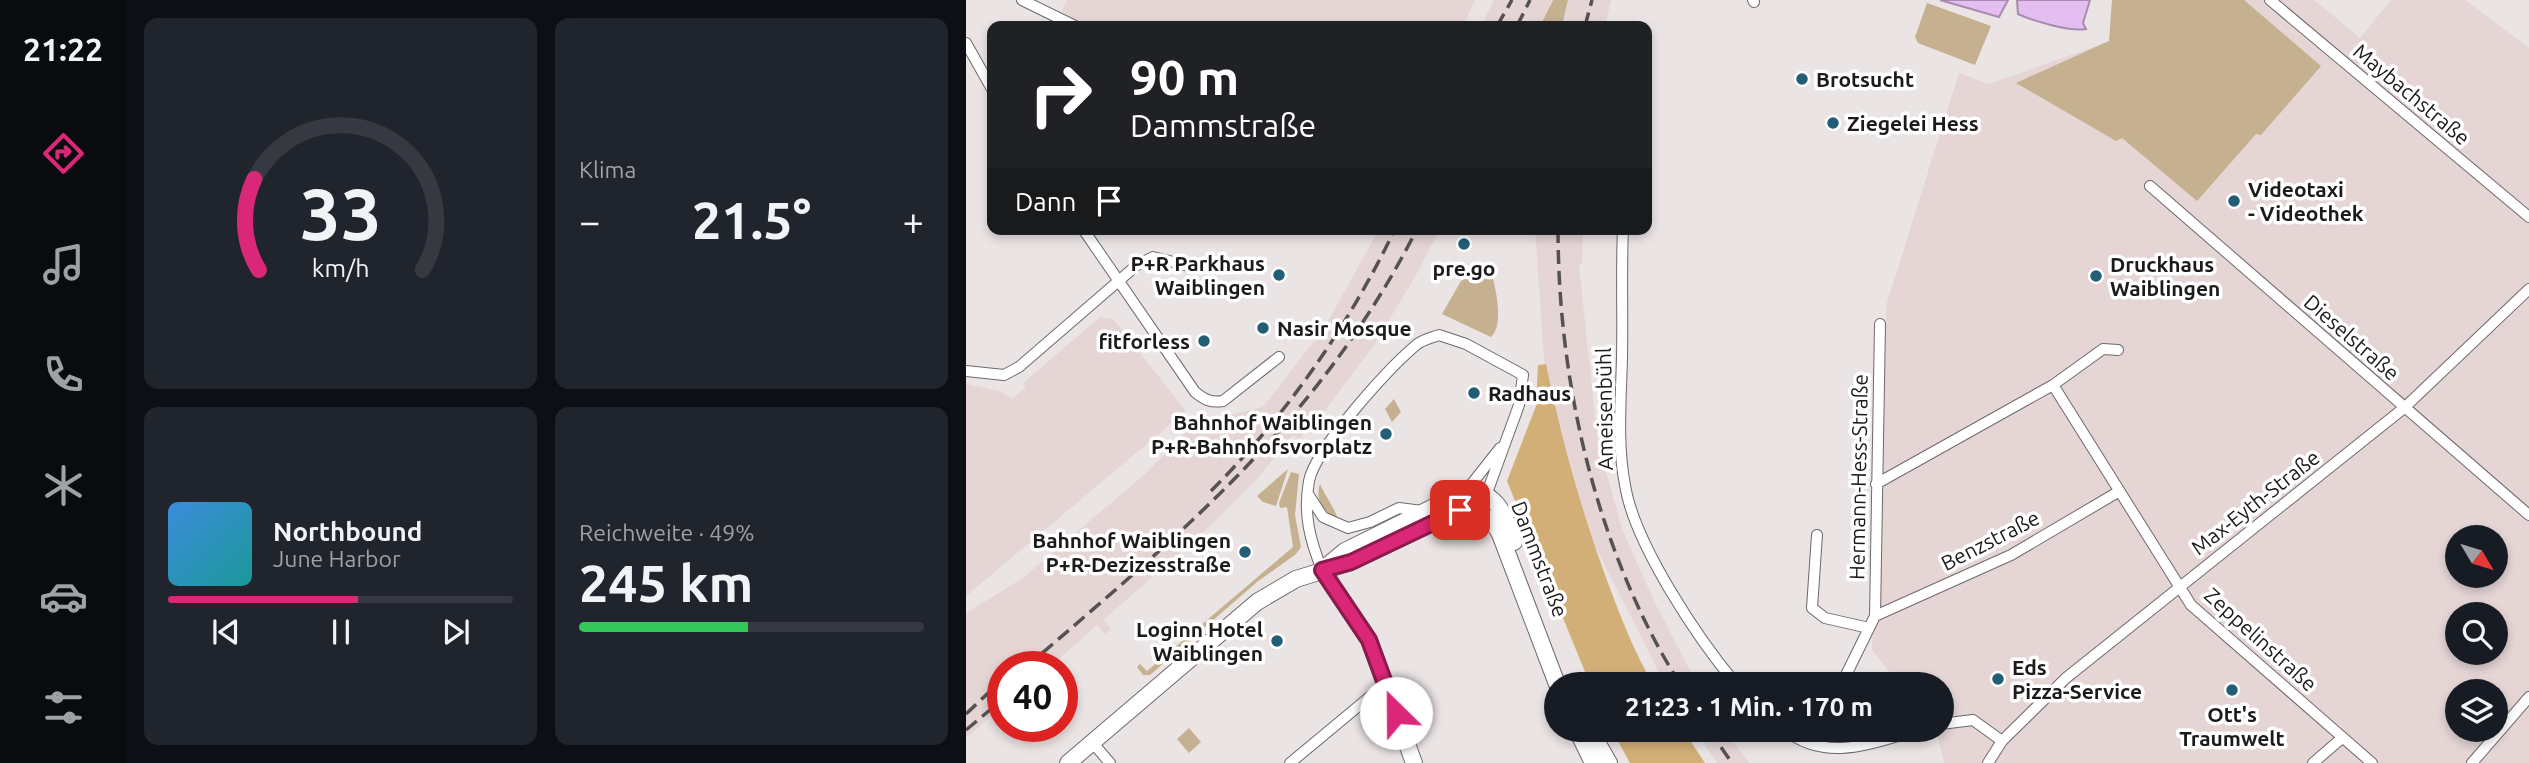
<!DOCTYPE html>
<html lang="de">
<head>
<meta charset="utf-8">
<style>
	body { margin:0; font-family:Ubuntu,sans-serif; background:#20242c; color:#f1f3f6; height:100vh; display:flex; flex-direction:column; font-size:26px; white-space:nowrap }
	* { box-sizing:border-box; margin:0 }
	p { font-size:23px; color:#9ea1a6 }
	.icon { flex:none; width:38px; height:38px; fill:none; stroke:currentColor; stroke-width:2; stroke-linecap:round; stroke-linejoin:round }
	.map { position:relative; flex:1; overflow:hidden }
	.drawer { display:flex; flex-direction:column; gap:18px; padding:18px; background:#0d0f14; width:840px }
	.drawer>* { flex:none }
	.banner { position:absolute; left:21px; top:21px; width:665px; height:214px; border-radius:14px; box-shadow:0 4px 10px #0003; background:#202124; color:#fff; overflow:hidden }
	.needle { width:46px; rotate:128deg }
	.fabs { position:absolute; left:1479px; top:525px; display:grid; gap:14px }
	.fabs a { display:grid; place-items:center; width:63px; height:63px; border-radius:50%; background:#171b24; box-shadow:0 4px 10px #0003; font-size:35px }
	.speed { position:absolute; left:21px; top:651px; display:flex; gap:14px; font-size:35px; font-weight:700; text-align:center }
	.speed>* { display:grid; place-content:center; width:91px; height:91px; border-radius:50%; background:#171b24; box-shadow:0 4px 10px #0003; line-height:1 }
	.speed .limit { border:10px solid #d22; background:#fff; color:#111 }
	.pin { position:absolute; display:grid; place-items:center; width:60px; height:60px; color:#fff; margin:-30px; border-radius:14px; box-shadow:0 4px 10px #0006 }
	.me { position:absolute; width:77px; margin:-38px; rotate:337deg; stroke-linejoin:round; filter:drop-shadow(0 0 5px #0008) }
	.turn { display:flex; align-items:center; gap:24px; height:147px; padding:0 28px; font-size:32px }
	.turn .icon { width:91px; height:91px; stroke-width:2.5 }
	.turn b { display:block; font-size:49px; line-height:60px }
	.then { display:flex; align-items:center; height:66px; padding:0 28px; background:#0003; gap:14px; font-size:26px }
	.big { font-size:52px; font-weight:700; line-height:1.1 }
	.drawer .card { flex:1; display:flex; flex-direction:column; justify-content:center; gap:10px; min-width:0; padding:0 24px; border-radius:14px; background:#20242c }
	.drawer .dial { align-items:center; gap:0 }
	.dial svg { height:182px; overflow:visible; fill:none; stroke:#363941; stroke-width:7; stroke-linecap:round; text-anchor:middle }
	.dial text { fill:#f1f3f6; stroke:none }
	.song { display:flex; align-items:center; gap:21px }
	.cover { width:84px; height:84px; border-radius:10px; background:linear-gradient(135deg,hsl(210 70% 55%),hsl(180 70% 35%)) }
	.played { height:7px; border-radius:4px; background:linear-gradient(90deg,#db2777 55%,#363941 55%) }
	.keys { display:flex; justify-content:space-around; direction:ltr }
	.heat { display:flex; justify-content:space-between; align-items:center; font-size:38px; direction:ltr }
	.charge { height:10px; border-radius:5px; background:linear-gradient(90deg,#34c759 49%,#363941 0) }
	.drawer .tiles { flex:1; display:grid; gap:18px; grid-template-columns:repeat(2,1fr) }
	.trip { position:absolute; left:578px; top:672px; width:410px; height:70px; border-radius:35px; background:#171b24; box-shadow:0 4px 10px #0003; font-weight:700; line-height:70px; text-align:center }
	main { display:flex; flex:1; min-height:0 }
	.dock { display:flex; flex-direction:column; width:126px; justify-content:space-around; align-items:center; background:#090b0e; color:#9ea1a6 }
	.dock .icon { width:49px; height:49px }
	.dock .selected { color:#db2777 }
	.dock b { font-size:32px; color:#f1f3f6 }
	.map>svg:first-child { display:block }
</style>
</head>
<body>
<main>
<nav class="dock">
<b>21:22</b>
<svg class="icon selected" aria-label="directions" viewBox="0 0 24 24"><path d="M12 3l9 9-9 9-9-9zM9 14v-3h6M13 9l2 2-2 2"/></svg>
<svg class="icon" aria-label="music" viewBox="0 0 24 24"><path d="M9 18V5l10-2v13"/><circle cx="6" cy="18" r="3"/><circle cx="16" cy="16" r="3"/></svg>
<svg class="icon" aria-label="phone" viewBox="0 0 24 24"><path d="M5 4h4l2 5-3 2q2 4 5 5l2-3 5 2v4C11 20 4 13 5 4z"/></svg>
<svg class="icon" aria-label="climate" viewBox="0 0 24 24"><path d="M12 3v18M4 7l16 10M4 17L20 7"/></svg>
<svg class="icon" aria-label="car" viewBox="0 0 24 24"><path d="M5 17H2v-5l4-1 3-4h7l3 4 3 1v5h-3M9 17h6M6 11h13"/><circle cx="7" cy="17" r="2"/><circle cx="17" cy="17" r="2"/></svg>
<svg class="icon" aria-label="filters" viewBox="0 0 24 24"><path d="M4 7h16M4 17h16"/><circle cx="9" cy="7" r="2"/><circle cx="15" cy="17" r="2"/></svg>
</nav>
<section class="drawer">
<div class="tiles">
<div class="card dial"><svg viewBox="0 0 100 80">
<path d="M14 69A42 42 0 1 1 86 69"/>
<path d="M14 69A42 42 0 0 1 12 29" stroke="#db2777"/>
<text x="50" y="56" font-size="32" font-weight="700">33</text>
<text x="50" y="72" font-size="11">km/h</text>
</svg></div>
<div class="card"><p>Klima</p>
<div class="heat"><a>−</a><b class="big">21.5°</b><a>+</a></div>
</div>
<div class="card">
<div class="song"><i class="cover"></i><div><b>Northbound</b><p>June Harbor</p></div></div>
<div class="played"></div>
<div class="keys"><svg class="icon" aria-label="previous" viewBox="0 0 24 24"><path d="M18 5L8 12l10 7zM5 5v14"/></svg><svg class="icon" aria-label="pause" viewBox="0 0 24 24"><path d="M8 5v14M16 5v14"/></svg><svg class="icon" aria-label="next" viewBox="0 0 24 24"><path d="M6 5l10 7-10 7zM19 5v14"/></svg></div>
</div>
<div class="card"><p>Reichweite · 49%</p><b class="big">245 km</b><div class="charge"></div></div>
</div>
</section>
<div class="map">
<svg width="1563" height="763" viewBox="0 0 1563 763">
	<rect width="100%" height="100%" fill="#ebe4e4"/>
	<!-- built -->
	<path fill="#e5d5d5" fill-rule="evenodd" d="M101,0H509L497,26H117L94,15Z
		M528,0H586L574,26H515Z
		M603,0H645L639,26H596Z
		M1147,0H1348L1394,38L1425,0H1499L1563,48V763H978L970,730H975V684H933L906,650L921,303L993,73L1023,84L1144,41ZM1491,537H1530V576H1491ZM1491,614H1530V653H1491ZM1491,691H1530V730H1491Z
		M413,229H474L450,275L408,345L356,414L352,424L347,423L333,439L327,435L292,478L234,536L242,546L234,554L224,544L137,620L145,629L139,634L131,625L84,667H37V706L0,738V613L57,578L180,473L228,424L297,407L359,327Z
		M569,229H617L616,264L613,265L632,445L657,531L687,599L731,684H699L626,540L605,476L578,360Z
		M134,317L147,319L220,411L0,596V384L34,391L46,399L60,387L56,384Z
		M729,730H759L783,763H751Z"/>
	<!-- green -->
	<path fill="#c5b090" d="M587,0H602L596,26H574Z
		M1146,0H1278L1355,66L1295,135L1290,134L1231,201L1156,138L1150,141L1050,83L1143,41Z
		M961,3L1025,26L1009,65L952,43L949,37Z
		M512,272L527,279C531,294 537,326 525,337L476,314L495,281Z
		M428,399L435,412L426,422L419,409Z
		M322,469L310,506L297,502L291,496Z
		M325,472L333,474L329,515L335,547L330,554L291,582L184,675H177L171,667L174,664L181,671L327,547L321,507L314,508L313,503Z
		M354,484C357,492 371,512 371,518C356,511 349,500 354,484Z
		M223,728L235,742L223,753L211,739Z"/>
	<!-- forest -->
	<path fill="#d3af78" d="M580,364C596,442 617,517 645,591C657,623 670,655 687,684H624L541,481L570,406L572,365Z
		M646,730H717L739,763H664Z"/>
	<!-- water -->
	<path fill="#e4bdf1" stroke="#a88cb0" stroke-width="2" d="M974,0H1042L1033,17Z
		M1051,0H1124L1117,23L1120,29C1104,32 1067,21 1052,14Z"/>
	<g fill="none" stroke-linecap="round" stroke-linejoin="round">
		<!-- street casing -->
		<g stroke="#6f6969" stroke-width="12">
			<path id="street" d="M56,0L109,26
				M787,0L788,2
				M1304,0L1563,217
				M0,43L26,89
				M1184,186L1563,515
				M117,229L229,392C239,400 245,403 257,401L313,357
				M657,229C655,272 657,315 656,357C655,399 651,444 659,485C668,543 732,639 770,684
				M0,371L38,375L53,367L171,265L187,257L227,267
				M1087,385L1225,605L1406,763
				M910,484L1087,385L1137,349L1152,350
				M500,491L534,448
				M342,494L357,517L382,528L404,522L433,508L456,511
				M851,535L846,608L859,618L903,628
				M356,570C344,540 337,514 343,481C349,449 422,369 449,346C455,340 465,338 473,335L500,344L557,375L553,405L514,512
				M909,616L1045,555L1152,492
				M872,684L880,675L909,616L914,324
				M975,724L1007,720L1036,741
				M819,730C861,763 906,743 952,730
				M126,742L144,763
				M324,763L418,685
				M1022,763L1036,741L1100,678L1438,408L1563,289
				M1347,763L1376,738
				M1506,763L1563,697"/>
		</g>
		<!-- secondary casing -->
		<g stroke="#6f6969" stroke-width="18">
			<path id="secondary" d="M361,566L379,551L500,491C531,490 540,517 548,542
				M356,570L403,640L448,763
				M611,730L627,763
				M624,730L643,763
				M102,763L291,602L330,579L385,562L494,510C514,509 525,517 534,534L591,684"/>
		</g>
		<!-- street -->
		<use href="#street" stroke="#fff" stroke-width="10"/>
		<!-- secondary -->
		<use href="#secondary" stroke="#fff" stroke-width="16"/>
		<!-- rail -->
		<path stroke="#565252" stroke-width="3.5" stroke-dasharray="14 7" stroke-linecap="butt" d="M531,26L546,0
			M551,26L564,0
			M619,26L626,0
			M592,229C592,384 631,552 714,684
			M245,491C320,416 383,325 429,229
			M60,667C218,531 354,420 451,229
			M0,714L37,679
			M0,730L37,699
			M743,730L766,763"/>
	</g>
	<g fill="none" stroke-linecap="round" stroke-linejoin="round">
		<!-- route casing -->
		<g stroke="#8e194d" stroke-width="18">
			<path id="route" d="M430,713L403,640L356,570L385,562L494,510"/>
		</g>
		<!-- route -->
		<use href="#route" stroke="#db2777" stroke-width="12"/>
	</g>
	<!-- markers -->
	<g fill="#225e76" stroke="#fff" stroke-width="2.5">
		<circle cx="836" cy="79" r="7"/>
		<circle cx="867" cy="123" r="7"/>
		<circle cx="1268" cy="201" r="7"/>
		<circle cx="498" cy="244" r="7"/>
		<circle cx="313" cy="275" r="7"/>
		<circle cx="1130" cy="276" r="7"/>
		<circle cx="297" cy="328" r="7"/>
		<circle cx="238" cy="341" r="7"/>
		<circle cx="508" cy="393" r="7"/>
		<circle cx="420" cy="434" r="7"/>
		<circle cx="279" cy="552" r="7"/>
		<circle cx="311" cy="641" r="7"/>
		<circle cx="1032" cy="679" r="7"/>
		<circle cx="1266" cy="690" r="7"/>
	</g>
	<g text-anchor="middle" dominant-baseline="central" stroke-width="7" stroke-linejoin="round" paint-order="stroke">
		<!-- poi labels -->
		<g font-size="21" font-weight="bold" fill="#1c1a1a" stroke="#fff" text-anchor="start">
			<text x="850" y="79">Brotsucht</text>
			<text x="881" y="123">Ziegelei Hess</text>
			<text x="1282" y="189">Videotaxi<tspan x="1282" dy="24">- Videothek</tspan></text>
			<text x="299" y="263" text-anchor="end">P+R Parkhaus<tspan x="299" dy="24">Waiblingen</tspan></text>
			<text x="1144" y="264">Druckhaus<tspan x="1144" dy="24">Waiblingen</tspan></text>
			<text x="498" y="268" text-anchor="middle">pre.go</text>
			<text x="311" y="328">Nasir Mosque</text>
			<text x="224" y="341" text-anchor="end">fitforless</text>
			<text x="522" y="393">Radhaus</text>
			<text x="406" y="422" text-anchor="end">Bahnhof Waiblingen<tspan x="406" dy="24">P+R-Bahnhofsvorplatz</tspan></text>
			<text x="265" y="540" text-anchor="end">Bahnhof Waiblingen<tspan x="265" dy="24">P+R-Dezizesstraße</tspan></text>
			<text x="297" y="629" text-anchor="end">Loginn Hotel<tspan x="297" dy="24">Waiblingen</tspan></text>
			<text x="1046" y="667">Eds<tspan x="1046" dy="24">Pizza-Service</tspan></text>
			<text x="1266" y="714" text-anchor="middle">Ott's<tspan x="1266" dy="24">Traumwelt</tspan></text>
		</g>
		<!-- street labels -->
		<g font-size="21" fill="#1c1a1a" stroke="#fff">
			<text transform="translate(1446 94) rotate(40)">Maybachstraße</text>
			<text transform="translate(1386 337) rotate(41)">Dieselstraße</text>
			<text transform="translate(638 409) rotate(-91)">Ameisenbühl</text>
			<text transform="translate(892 477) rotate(-89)">Hermann-Hess-Straße</text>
			<text transform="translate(1289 502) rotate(-38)">Max-Eyth-Straße</text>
			<text transform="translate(1024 540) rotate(-27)">Benzstraße</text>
			<text transform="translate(574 559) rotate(69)">Dammstraße</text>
			<text transform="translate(1295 639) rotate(42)">Zeppelinstraße</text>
		</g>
	</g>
</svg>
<div class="fabs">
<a><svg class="needle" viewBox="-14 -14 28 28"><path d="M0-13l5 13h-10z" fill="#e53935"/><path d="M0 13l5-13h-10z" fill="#9ea1a6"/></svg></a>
<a><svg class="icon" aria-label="search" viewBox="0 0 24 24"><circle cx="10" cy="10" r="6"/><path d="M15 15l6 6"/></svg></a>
<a><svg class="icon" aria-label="layers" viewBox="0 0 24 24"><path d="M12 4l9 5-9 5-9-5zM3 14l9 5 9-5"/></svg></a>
</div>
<div class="speed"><div class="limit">40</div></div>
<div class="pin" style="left:494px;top:510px;background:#d93025"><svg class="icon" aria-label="arrive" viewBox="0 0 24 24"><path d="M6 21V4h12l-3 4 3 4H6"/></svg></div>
<svg class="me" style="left:430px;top:713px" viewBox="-20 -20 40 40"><circle r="19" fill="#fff"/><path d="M0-13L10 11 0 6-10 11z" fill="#db2777"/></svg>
<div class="trip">21:23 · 1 Min. · 170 m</div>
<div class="banner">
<div class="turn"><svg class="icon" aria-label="right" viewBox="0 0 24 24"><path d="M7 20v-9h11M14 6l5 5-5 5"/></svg><div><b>90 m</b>Dammstraße</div></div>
<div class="then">Dann<svg class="icon" aria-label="arrive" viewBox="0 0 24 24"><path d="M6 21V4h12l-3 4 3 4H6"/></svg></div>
</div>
</div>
</main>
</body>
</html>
